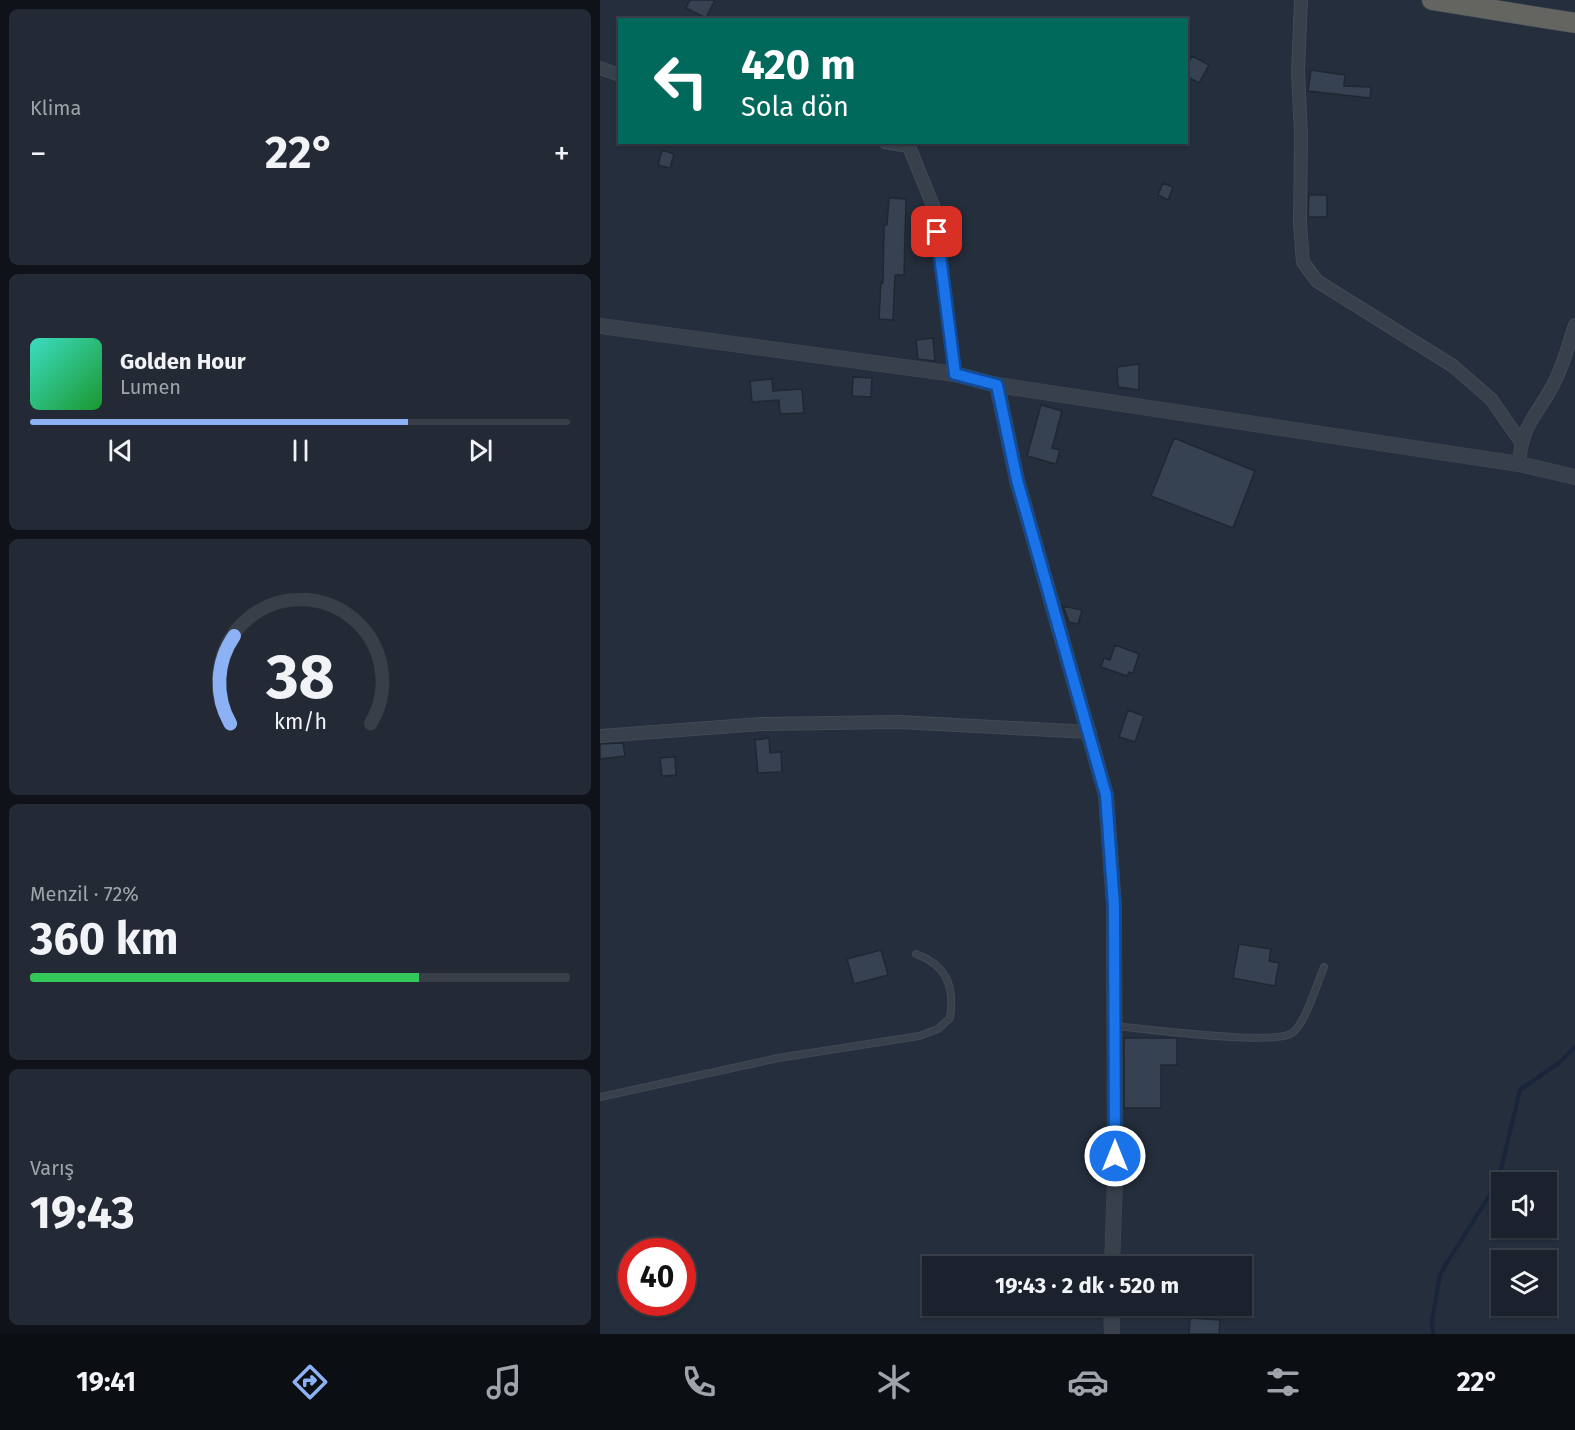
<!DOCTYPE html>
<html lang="tr">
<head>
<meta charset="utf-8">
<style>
	body { margin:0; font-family:"Fira Sans",sans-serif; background:#242a35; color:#f1f3f6; height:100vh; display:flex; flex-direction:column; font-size:22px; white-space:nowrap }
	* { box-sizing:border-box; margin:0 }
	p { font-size:20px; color:#a0a4aa }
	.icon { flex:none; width:33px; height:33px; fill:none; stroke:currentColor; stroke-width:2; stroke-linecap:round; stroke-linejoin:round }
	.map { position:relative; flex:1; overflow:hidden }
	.side { display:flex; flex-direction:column; gap:9px; padding:9px; background:#0f1319; width:600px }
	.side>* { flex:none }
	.top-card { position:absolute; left:18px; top:18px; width:570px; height:126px; border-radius:0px; box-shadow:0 2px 4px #0004,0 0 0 2px #393f49; background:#00695c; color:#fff; overflow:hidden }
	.controls { position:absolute; left:891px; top:1172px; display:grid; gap:12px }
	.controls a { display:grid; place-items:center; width:66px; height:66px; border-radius:0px; background:#1b222d; box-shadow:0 2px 4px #0004,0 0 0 2px #393f49; font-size:30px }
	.speed { position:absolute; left:18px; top:1238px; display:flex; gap:12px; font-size:30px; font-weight:700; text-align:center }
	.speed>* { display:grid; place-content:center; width:78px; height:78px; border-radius:50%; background:#1b222d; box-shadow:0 2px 4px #0004,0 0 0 2px #393f49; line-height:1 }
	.speed .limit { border:9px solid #d22; background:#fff; color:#111 }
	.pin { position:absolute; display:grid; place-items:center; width:51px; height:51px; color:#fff; margin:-26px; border-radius:12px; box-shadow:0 3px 9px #0006 }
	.me { position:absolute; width:66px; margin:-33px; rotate:0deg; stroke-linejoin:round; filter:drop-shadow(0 0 4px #0008) }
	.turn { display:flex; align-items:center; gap:21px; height:126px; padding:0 24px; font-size:27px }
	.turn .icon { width:78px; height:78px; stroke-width:2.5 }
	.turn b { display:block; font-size:42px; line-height:51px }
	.big { font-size:45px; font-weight:700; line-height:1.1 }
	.side .tile { flex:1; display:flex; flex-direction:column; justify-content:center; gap:9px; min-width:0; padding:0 21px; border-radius:9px; background:#242a35 }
	.side .dial { align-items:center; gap:0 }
	.dial svg { height:156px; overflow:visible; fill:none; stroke:#393f49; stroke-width:7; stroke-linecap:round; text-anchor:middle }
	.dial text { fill:#f1f3f6; stroke:none }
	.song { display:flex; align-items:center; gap:18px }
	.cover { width:72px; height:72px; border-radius:9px; background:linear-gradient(135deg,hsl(170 70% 55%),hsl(130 70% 35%)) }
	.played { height:6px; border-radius:3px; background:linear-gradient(90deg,#8cb1f4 70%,#393f49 70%) }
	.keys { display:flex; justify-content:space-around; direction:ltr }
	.heat { display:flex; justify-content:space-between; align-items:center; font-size:33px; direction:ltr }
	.charge { height:9px; border-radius:4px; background:linear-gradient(90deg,#34c759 72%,#393f49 0) }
	.trip { position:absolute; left:322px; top:1256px; width:330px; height:60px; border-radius:0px; background:#1b222d; box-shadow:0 2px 4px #0004,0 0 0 2px #393f49; font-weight:700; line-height:60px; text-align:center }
	.menu { display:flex; height:96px; justify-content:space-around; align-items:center; background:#0b0e12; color:#a0a4aa }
	.menu .icon { width:42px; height:42px }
	.menu .selected { color:#8cb1f4 }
	.menu b { font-size:27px; color:#f1f3f6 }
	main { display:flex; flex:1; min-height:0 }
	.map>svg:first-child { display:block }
</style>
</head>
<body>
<main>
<section class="side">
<div class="tile"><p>Klima</p>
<div class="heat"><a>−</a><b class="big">22°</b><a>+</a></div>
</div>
<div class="tile">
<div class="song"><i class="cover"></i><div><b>Golden Hour</b><p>Lumen</p></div></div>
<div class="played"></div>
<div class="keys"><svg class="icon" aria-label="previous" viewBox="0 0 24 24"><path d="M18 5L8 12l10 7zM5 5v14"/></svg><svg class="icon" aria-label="pause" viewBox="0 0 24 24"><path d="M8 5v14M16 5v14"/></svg><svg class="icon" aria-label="next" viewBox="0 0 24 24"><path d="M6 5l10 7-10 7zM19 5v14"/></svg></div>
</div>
<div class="tile dial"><svg viewBox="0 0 100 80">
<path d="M14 69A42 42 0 1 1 86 69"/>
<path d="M14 69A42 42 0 0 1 16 24" stroke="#8cb1f4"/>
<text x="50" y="56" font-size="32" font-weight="700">38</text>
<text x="50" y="72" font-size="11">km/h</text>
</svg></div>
<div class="tile"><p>Menzil · 72%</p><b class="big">360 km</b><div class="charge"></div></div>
<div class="tile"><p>Varış</p><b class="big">19:43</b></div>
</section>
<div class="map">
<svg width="975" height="1334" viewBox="0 0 975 1334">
	<rect width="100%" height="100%" fill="#242e3c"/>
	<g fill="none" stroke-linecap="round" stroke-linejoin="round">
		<!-- stream -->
		<path stroke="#18253a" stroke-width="4" d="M833,1334L832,1321L840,1274L898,1182L920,1090L960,1062L975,1047"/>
	</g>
	<!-- building -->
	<path fill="#364252" stroke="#1f2733" stroke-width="1.5" d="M90,0H115L106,18L86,8Z
		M592,56L609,65L599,83L586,76V66Z
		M711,70L745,75L744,86L771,87L770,98L708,91Z
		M62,150L74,154L70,168L58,165Z
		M563,183L573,187L568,200L558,195Z
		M709,195H727V217H708Z
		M289,198L306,199L304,275H295L293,320L279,319L281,282L283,283L284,225H287Z
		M333,338L335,361L318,359L316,340Z
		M539,364V390L518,387L517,367Z
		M253,377L272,378L271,397L252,396Z
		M172,379L173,391L202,389L204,413L180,414L179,400L152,402L150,381Z
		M441,405L462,411L452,448L460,450L456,464L427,456Z
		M574,438L655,471L633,528L551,496Z
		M463,606L482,610L478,624L469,622Z
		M515,645L539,654L533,673L529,672L527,676L501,667L504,658L510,660Z
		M528,710L544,716L535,742L519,737Z
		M169,738L170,753L181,752L182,772L158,773L155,740Z
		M23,743L25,756L0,759V744Z
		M75,757L76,775L62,776L60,758Z
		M639,944L671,949L669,961L679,963L675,986L633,978Z
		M281,950L288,975L254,984L247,959Z
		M524,1038H577V1065H561V1108H524Z
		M590,1318L620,1320L619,1334H589Z"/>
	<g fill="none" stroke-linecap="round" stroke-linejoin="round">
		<!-- service casing -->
		<g stroke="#414955" stroke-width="8">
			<path id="service" d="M516,1026C545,1029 674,1046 692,1033C706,1023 717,983 724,967
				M0,1097L178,1058L319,1036L338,1029L350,1018C355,986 346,965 316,954"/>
		</g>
		<!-- minor casing -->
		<g stroke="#414955" stroke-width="14">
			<path id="minor" d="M701,0L698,72L701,134L700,224L703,262L717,281L853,366L891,399L921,442
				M0,68L20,75
				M285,142L308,146L310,149L334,208L355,374
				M919,464C922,421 939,415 956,379C964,362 969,343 975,325
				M0,736L161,724L299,722L490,732"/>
		</g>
		<!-- tertiary casing -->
		<g stroke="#414955" stroke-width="16">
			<path id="tertiary" d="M0,326L355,374L397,385L919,464L975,477
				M397,385L417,480L506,795L514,906L515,1178L512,1266
				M511,1305L512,1334"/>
		</g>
		<!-- trunk casing -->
		<g stroke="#434b57" stroke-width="21">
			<path id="trunk" d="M832,0L975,23"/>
		</g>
		<!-- service -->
		<use href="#service" stroke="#38404c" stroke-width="6"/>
		<!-- minor -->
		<use href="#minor" stroke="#38404c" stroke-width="12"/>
		<!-- tertiary -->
		<use href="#tertiary" stroke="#38404c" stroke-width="15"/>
		<!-- trunk -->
		<use href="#trunk" stroke="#646460" stroke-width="20"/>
	</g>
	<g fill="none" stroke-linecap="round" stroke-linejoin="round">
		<!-- route casing -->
		<g stroke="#114b97" stroke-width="15">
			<path id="route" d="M337,232L355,374L397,385L417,480L506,795L514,906L515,1156"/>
		</g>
		<!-- route -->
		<use href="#route" stroke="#1a73e8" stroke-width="10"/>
	</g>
</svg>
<div class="controls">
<a><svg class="icon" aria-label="sound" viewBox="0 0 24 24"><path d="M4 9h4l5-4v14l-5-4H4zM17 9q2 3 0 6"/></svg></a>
<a><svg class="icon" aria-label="layers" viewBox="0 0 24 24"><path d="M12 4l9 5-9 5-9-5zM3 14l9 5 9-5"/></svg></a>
</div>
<div class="speed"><div class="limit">40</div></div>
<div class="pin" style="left:337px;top:232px;background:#d93025"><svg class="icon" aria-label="arrive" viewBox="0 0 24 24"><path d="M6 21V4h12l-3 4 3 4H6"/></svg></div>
<svg class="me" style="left:515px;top:1156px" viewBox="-20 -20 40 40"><circle r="17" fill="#1a73e8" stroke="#fff" stroke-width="3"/><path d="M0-11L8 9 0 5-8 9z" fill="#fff"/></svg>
<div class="trip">19:43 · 2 dk · 520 m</div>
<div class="top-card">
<div class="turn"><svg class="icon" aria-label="left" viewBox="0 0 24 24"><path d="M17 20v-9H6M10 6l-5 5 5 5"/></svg><div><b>420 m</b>Sola dön</div></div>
</div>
</div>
</main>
<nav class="menu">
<b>19:41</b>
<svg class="icon selected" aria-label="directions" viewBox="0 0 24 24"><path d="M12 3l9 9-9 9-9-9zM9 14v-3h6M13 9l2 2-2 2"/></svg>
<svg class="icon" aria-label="music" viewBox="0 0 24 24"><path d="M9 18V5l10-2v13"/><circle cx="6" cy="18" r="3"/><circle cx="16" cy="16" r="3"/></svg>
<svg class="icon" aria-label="phone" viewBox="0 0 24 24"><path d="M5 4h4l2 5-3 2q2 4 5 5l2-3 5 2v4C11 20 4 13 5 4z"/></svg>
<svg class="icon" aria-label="climate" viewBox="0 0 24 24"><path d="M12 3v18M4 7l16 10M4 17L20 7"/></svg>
<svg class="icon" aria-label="car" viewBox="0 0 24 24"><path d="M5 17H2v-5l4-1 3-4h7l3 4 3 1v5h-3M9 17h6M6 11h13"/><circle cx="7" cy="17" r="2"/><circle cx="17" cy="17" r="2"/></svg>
<svg class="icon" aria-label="filters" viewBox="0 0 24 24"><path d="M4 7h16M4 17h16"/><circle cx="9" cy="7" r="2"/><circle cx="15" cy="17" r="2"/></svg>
<b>22°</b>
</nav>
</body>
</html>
